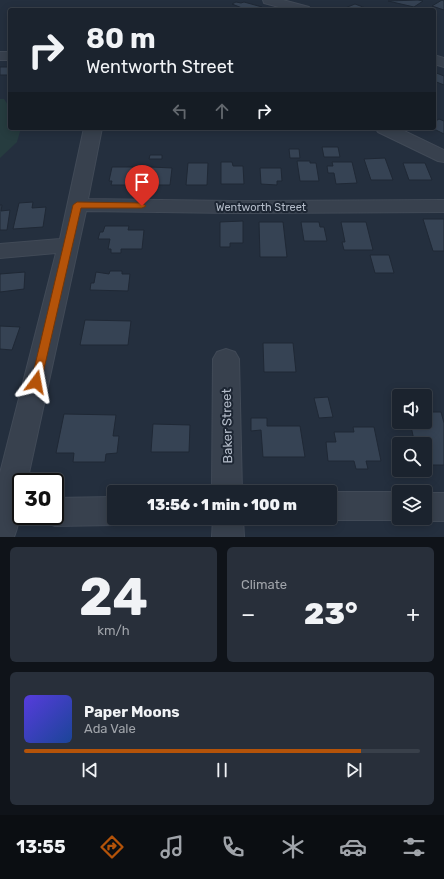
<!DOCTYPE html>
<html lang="en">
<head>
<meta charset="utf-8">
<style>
	body { margin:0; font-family:Rubik,sans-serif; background:#282f3a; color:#f1f3f6; height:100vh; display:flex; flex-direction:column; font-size:15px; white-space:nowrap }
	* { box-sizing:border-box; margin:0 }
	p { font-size:13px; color:#a0a4aa }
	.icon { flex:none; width:22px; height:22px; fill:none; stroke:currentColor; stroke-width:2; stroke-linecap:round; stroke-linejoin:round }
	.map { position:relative; height:537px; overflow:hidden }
	.panel { display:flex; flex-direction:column; gap:10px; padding:10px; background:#0f1319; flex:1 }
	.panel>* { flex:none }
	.hud { position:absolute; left:8px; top:8px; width:428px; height:122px; border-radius:4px; box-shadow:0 2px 10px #0003,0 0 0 1px #39404a; background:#1b232e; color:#f1f3f6; overflow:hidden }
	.buttons { position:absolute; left:392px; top:389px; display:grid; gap:8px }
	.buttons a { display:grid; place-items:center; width:40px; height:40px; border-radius:4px; background:#1b232e; box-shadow:0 2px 10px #0003,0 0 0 1px #39404a; font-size:20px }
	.speed { position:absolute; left:12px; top:473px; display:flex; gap:8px; font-size:20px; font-weight:700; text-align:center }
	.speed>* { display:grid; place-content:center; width:52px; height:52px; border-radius:50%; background:#1b232e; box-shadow:0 2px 10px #0003,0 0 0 1px #39404a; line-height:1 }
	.speed .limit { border:2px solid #111; border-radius:6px; background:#fff; color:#111 }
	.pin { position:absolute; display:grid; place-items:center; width:34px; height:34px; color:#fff; margin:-41px -17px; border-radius:50% 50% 50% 0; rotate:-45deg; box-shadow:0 0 4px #0007 }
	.pin .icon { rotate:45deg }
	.me { position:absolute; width:44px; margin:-22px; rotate:13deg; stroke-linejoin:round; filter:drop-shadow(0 0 3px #0008) }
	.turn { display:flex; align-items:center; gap:14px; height:84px; padding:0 12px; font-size:18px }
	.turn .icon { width:52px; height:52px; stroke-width:2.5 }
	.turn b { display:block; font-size:28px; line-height:34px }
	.lanes { display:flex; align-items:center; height:38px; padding:0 12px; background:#0003; justify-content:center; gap:20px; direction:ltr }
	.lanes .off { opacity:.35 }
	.big { font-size:30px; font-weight:800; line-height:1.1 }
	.panel .tile { flex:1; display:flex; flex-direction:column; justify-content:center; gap:6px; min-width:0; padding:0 14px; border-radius:6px; background:#282f3a }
	.panel .dial { align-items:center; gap:0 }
	.dial b { font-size:52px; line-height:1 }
	.song { display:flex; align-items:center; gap:12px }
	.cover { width:48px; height:48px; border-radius:6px; background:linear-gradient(135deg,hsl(250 70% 55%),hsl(220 70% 35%)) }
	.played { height:4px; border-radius:2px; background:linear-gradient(90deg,#b45309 85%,#39404a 85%) }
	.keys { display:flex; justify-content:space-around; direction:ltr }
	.heat { display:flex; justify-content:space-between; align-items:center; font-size:22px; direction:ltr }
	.panel .tiles { flex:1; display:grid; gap:10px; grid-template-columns:1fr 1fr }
	.tile:last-child { grid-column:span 2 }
	.trip { position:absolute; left:107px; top:485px; width:230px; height:40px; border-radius:4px; background:#1b232e; box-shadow:0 2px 10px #0003,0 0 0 1px #39404a; font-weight:800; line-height:40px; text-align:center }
	.tabs { display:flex; height:64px; justify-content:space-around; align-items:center; background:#0b0e12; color:#a0a4aa }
	.tabs .icon { width:28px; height:28px }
	.tabs .on { color:#b45309 }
	.tabs b { font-size:18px; color:#f1f3f6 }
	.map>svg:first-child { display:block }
</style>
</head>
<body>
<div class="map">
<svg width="444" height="537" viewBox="0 0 444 537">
	<rect width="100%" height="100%" fill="#242f3e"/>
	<!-- green -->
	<path fill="#263c3f" d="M0,99H4L10,108V128H21L17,142L0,158Z"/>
	<!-- building -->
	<path fill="#364354" stroke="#1f2835" d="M418,0L423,1L414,7L388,1Z
		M442,0L444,1V10L432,6Z
		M236,2L241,3L244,2L262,7L256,10H247L232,4Z
		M355,4L371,10H350L345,8Z
		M0,67H10L8,75H0Z
		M434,72L444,76V85L434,81Z
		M439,119L444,121V134L432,128H434V122Z
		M322,147H338L340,157H324Z
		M289,149H299L300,158H290Z
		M150,155H162V159H149Z
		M385,158L393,180H371L364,159Z
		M297,161H310V163H316L319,181H300Z
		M221,162H232L233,166H243L244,184H221Z
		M332,162H352L357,183L336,184L334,173H328L327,166H333Z
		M188,163H208L207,185H186Z
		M403,163H425L432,180H409Z
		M112,167H133L130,185H111L112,181H109Z
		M151,167L172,168L170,185H149Z
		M260,168H281L282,181H277V185L261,184Z
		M33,202L32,208L46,207L43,227L13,229L19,203Z
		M0,205H2L1,211L10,210L7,230H0Z
		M423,219H444V251H433Z
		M243,221V243H230V247H220V222Z
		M259,222H283L287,257H260Z
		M301,222H319L320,227H324L327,241H304Z
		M341,222H366L373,250H344L342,242H345Z
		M105,226H129L128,230H144L142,249H121V253H111V249H108L110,239H98L100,232H103Z
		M370,255H389L394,273H375Z
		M110,271H122V274H130L128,291L90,290L91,283H94L96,272L109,274Z
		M25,272L24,289L0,292V274Z
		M85,320L131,321L128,345H80Z
		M0,326L20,327L12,350L0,349Z
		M263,343H293L296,372H264Z
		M328,397L333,417L319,418L314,398Z
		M425,412H441L444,423V465H425V444H410V440H414L410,422H425Z
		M64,414L116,415L113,436H119L117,453L106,454L105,462H73L74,453H56Z
		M251,418H267V426H300L305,457H263L261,430L251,431Z
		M153,424L190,425L189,452H151Z
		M353,427H374L381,461H366L368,469H356L354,461H328L326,442H336L334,432H354Z"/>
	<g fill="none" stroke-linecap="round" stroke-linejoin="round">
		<!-- minor casing -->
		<g stroke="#414a57" stroke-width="2">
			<path id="minor" d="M263,0H283L309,7L311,10H290L264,3Z
				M0,52H10V60H0Z
				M434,55L444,58V67L434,64Z
				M84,128H102L88,199L232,201L444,200V212L232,213L86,211L27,482H21C21,501 21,520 14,537H0V473L56,253L0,258V244L60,239Z
				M375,128H398L444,150V162L438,161L378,132Z
				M226,349L235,352L239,359L242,492H212L213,359L217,352Z
				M329,492H399V518H405L399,520H330L324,518H330Z
				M425,493H444V521H425L417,518H425Z
				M114,497V518H126L125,521L114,525L55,526L44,522L42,516H55V498Z
				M213,518H243L244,537H212Z"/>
		</g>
		<!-- minor -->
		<use href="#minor" fill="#38414e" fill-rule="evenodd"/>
	</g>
	<!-- route -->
	<path fill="#b45309" stroke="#753606" d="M77,202L142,203L146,206L142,208H81L41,382L40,385L36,387L32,385L31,382L73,205Z"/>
	<g text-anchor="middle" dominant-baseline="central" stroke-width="4" stroke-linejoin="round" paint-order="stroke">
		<!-- street labels -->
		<g font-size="11" fill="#b4bcc9" stroke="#1d2633">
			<text x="261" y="207">Wentworth Street</text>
		</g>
		<!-- near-street labels -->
		<g font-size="13" fill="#b4bcc9" stroke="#1d2633">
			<text transform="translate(227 426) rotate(-91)">Baker Street</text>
		</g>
	</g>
</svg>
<div class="buttons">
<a><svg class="icon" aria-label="sound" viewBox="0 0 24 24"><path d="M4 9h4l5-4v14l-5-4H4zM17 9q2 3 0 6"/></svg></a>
<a><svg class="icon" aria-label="search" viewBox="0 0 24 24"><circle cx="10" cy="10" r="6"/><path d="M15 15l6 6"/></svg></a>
<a><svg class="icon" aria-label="layers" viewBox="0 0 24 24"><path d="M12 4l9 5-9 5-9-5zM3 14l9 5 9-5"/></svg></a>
</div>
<div class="speed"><div class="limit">30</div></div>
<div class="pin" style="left:142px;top:206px;background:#d93025"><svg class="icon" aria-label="arrive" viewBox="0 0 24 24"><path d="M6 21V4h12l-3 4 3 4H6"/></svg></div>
<svg class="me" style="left:36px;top:382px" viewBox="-20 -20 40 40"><path d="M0-17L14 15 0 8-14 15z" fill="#b45309" stroke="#fff" stroke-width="4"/></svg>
<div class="trip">13:56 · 1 min · 100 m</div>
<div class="hud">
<div class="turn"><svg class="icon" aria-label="right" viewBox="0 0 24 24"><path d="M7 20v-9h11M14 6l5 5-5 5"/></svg><div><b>80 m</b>Wentworth Street</div></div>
<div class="lanes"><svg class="icon off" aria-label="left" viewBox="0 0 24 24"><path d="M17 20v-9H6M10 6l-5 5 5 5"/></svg><svg class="icon off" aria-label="ahead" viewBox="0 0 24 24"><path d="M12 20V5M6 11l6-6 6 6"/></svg><svg class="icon" aria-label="right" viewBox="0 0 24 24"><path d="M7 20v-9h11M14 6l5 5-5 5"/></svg></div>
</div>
</div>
<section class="panel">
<div class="tiles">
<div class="tile dial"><b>24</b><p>km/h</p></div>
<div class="tile"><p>Climate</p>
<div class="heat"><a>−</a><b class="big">23°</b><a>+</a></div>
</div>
<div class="tile">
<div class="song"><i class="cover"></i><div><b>Paper Moons</b><p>Ada Vale</p></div></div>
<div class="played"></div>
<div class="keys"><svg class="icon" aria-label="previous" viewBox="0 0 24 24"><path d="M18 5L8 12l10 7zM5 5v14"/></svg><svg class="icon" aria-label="pause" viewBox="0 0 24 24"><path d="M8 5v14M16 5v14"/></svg><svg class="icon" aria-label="next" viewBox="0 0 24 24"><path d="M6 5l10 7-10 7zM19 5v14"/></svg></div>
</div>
</div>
</section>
<nav class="tabs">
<b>13:55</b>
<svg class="icon on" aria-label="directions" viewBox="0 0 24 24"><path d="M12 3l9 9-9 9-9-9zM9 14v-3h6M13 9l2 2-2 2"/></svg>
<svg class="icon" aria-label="music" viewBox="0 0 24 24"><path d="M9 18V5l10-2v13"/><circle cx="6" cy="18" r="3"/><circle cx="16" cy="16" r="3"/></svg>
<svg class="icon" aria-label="phone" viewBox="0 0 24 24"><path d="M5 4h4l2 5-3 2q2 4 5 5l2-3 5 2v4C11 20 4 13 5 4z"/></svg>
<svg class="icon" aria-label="climate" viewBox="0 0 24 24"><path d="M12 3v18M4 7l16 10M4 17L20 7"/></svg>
<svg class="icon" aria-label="car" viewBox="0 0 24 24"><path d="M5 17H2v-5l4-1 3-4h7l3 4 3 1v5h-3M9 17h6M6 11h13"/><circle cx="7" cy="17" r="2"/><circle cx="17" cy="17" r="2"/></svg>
<svg class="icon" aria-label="filters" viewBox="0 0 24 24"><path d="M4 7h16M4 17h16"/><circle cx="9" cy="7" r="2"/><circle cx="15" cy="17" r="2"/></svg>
</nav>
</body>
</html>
